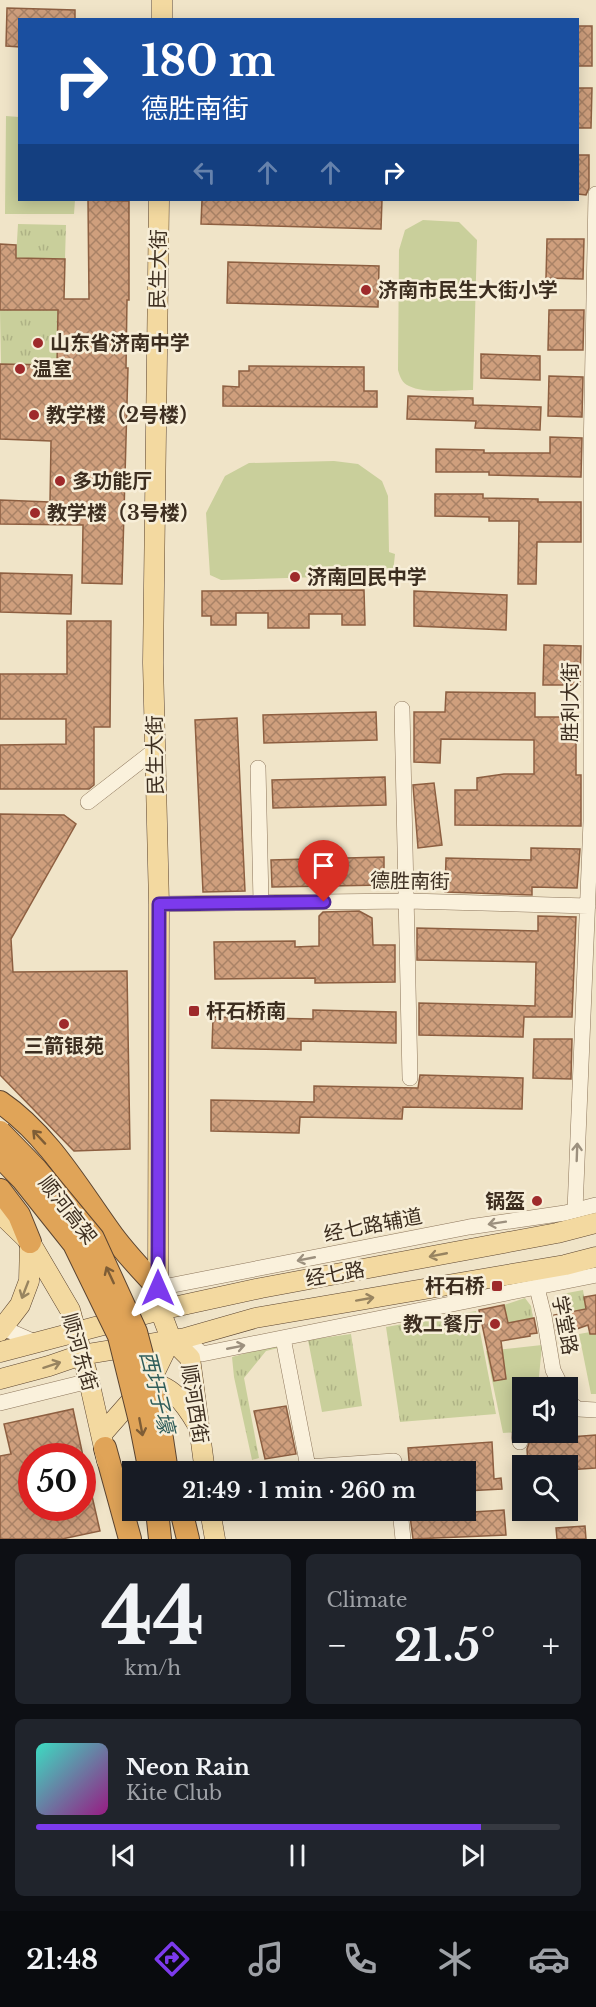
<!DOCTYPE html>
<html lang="en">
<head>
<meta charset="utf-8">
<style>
	body { margin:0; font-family:"Libre Baskerville","Noto Sans SC",serif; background:#20242c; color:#f1f3f6; height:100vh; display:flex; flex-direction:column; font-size:22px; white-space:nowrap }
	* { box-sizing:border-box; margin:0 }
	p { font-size:20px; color:#9ea1a6 }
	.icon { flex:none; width:33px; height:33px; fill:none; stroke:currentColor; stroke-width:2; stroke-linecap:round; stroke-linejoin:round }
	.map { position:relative; height:1539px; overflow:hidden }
	.side { display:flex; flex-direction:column; gap:15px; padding:15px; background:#0d0f14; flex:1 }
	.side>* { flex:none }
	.top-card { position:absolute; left:18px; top:18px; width:561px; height:183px; border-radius:0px; box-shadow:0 3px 15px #0003; background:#1a4fa0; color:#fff; overflow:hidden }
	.fabs { position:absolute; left:512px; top:1377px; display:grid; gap:12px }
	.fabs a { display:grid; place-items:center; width:66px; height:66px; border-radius:0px; background:#171b24; box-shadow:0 3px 15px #0003; font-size:30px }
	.speed { position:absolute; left:18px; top:1443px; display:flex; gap:12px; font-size:30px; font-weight:700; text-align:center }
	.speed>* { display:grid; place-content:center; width:78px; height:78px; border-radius:50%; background:#171b24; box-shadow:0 3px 15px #0003; line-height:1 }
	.speed .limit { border:9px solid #d22; background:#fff; color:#111 }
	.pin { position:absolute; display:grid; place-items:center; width:51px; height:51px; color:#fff; margin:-62px -26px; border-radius:50% 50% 50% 0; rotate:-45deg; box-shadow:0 0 6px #0007 }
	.pin .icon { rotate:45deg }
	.me { position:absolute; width:66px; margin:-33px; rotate:0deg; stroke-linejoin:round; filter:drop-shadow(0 0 4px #0008) }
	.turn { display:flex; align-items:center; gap:21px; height:126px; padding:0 24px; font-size:27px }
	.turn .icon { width:78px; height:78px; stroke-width:2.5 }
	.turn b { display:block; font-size:42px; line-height:51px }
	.lanes { display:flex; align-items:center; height:57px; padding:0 24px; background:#0003; justify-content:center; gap:30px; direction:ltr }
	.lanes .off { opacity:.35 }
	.big { font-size:45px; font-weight:600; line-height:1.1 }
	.side .widget { flex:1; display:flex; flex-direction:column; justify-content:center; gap:9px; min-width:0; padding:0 21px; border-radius:9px; background:#20242c }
	.side .dial { align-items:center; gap:0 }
	.dial b { font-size:78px; line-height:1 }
	.song { display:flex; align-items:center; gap:18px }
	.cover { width:72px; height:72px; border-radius:9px; background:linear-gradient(135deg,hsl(170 70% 55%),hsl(310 70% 35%)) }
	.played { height:6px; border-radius:3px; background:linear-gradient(90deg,#7c3aed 85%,#363941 85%) }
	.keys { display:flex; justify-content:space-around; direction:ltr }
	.heat { display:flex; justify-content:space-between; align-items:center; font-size:33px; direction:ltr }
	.side .tiles { flex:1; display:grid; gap:15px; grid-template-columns:1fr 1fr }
	.widget:last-child { grid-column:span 2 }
	.trip { position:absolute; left:122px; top:1461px; width:354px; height:60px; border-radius:0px; background:#171b24; box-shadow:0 3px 15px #0003; font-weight:600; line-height:60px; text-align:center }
	.dock { display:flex; height:96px; justify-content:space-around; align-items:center; background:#090b0e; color:#9ea1a6 }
	.dock .icon { width:42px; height:42px }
	.dock .on { color:#7c3aed }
	.dock b { font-size:27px; color:#f1f3f6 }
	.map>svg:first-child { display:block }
</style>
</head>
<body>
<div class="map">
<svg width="596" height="1539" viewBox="0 0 596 1539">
	<defs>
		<pattern id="grass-tufts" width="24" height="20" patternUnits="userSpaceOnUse" patternTransform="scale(1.5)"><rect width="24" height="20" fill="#c9cf9b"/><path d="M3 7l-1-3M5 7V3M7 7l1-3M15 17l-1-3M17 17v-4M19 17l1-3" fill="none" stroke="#aeb285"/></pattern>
		<pattern id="building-cross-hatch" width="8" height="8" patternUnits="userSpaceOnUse" patternTransform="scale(1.5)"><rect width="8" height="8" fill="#cf9f7d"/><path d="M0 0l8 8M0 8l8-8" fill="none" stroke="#a98266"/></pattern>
	</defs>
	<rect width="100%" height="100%" fill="#f0e4c8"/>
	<!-- grass -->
	<path fill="url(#grass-tufts)" d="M18,224L66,225L65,259L16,258Z
		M0,310H58L57,366L1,364Z
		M583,1290L586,1309L561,1313L558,1300L562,1294Z
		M525,1298L531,1306L533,1318L508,1323L504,1305Z
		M476,1311L496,1414L400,1422L386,1327Z
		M351,1334L362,1406L322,1412L308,1340Z
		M277,1345L278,1348L266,1351L244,1378L259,1458L252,1460L234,1377L232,1357Z"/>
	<!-- garden -->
	<path fill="#c9cf9b" d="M6,116L19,117L20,200H75L74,214H5Z
		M423,220L459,222L477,240L473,390C456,390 424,394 409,386C402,383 400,377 398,370L399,250L405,230Z
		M334,461L358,464L382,481L388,496L389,552L395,554L393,573L386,575L221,580L210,575L206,513L225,476L249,463Z
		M596,1331V1394H591L579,1334Z
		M542,1345L538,1387L522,1388V1426L517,1432L503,1433L486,1351Z"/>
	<!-- building -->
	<path fill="url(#building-cross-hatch)" stroke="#8d5f41" stroke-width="1.5" d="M7,8L75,10V20H20V47L6,46Z
		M578,26H592V66H578Z
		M578,88H592L591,128H578Z
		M578,155H589V188L586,195L578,194Z
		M88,200L129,201V300H127L126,368H128L122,584L82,583L83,525L0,524V500L50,502L51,441L0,439V364L57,365L58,310H0V244L16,245V258L65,259L64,299H89Z
		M202,200H382L381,229L201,224Z
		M547,239H584L583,279L546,278Z
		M228,262L379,266L378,307L227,303Z
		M549,310H584L583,350H548Z
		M481,354L540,356V380L481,378Z
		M249,366L364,367V391H377V407L223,406V386L239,387V371H249Z
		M549,376L583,377L582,417L548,416Z
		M408,396L473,398V405L541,407L540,430L475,428L476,421L407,419Z
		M550,437L582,438L581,477L489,475V472H436V449L484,450V453H550Z
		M435,494H483V498L538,499V502H581V542H537L536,584H518L519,521H489V517L435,516Z
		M0,573L72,575L71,614L0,612Z
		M364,590L365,625H342V614H309V628H268V613H236V625H211V616H202V591Z
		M414,591L507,595L506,630L414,626Z
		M67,621H111L110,727H94V785L89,789H0V745L66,744V719H0V674H67Z
		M544,645L581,646L580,685H543Z
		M446,692L535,693V717H576V775H581V826L455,825V790H477V778L504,774H534V740L441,739L440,763L414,762V712H445Z
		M376,712L377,740L264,743L263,715Z
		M237,718L245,891L203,892L195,720Z
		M385,777L386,805L273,808L272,780Z
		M434,783L442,845L418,848L413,785Z
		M0,814L64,815L76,824L11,939L13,972L127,971L130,1149L74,1151L0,1075Z
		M531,848L580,849L577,888L532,887V895L445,892L446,858L531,860Z
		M384,857V885L272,887L271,860Z
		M359,911L372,918L373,945H395V982L315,983V978L215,979L214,942L295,941V947L319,946V916L323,912Z
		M538,916L576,917L572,1017H524L523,1037L419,1035V1003L535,1006L536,962L417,960V928L538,931Z
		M313,1010L396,1012V1043L301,1041V1050L212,1048L213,1017L313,1019Z
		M534,1039H572L571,1079L533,1078Z
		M420,1075L523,1078L522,1109L403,1107L402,1119L300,1117L299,1133L211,1131V1100L314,1102V1086L418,1088Z
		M596,1295V1334H590L588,1325L571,1331L569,1327L556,1330L554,1315L586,1309L584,1297Z
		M504,1305L508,1323L534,1318L537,1333L530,1334V1336L501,1341L506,1379L494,1381L479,1310Z
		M286,1406L296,1454L265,1459L254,1411Z
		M73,1409L83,1456H32V1508H82V1474H87L100,1531L62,1539H0V1456L11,1454L4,1424Z
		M596,1435V1468L567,1470V1466H528L527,1449L530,1440Z
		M492,1442L494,1479L501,1478L502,1489L465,1491V1469L410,1472L408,1448Z
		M504,1510L506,1535L413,1539L410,1516Z
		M585,1526L586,1539H557L556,1528Z"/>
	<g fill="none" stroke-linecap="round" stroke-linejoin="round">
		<!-- minor casing -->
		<g stroke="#8d765c" stroke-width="16">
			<path id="minor" d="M402,709L410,1078
				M258,768L261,902
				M88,802L155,750
				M159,904L408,901L588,906
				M575,1210L591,821V456L596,194
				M158,1288L469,1227L565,1213L596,1205
				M537,1288L544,1316L553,1370L562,1388
				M0,1329L3,1328L35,1342
				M185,1338L202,1354L596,1275
				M283,1338L308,1467L394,1461L396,1472
				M567,1401L578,1409L596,1410
				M0,1403L89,1381
				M520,1442L519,1435L522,1431
				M400,1510L403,1539"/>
		</g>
		<!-- major casing -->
		<g stroke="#5b4430" stroke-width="21">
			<path id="major" d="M162,20V0
				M159,200L153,663L159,904L158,1288L160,1310L171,1339L190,1358L205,1472
				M0,1213L30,1242L70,1310L89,1381L107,1461
				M0,1331L20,1305L29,1281L30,1242
				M0,1352L160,1310L261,1288L557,1233L596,1223
				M0,1379L49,1366L81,1355L185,1338L255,1318L565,1265L596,1257
				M146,1383C171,1383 186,1405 197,1424
				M102,1434L153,1376L171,1339
				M210,1510L215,1539"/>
		</g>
		<!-- highway casing -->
		<g stroke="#5b4430" stroke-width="24">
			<path id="highway" d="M0,1102C47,1134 77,1186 110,1232C124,1252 142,1270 158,1288
				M0,1190L19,1215L30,1242
				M105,1448L130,1539
				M157,1510L160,1539
				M181,1510L188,1539"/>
		</g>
		<!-- minor -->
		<use href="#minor" stroke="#faf1dc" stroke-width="15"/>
		<!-- major -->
		<use href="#major" stroke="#f3d9a0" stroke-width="20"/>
		<!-- highway -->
		<use href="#highway" stroke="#e0a458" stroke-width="22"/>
		<!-- highway-bridge casing -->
		<g stroke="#5b4430" stroke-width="24" stroke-linecap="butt">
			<path id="highway-bridge" d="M0,1132L36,1169L93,1238L136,1332L159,1419L167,1472
				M0,1156L23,1180L74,1244L119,1336L140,1421L150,1472"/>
		</g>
		<!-- highway-bridge -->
		<use href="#highway-bridge" stroke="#e0a458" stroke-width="22"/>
	</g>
	<!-- one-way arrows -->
	<defs><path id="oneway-shaft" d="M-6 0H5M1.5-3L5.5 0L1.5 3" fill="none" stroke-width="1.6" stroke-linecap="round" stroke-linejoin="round" transform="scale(1.5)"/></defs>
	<g stroke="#7e5d36">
		<use href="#oneway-shaft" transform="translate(39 1137) rotate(-133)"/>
		<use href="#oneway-shaft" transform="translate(110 1275) rotate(-115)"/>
		<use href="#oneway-shaft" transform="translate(141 1427) rotate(79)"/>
	</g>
	<g stroke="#9c907e">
		<use href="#oneway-shaft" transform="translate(577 1152) rotate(-88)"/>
		<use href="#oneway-shaft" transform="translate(497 1223) rotate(171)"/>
		<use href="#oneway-shaft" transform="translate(306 1259) rotate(169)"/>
		<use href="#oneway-shaft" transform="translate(236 1347) rotate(-11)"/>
	</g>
	<g stroke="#988460">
		<use href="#oneway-shaft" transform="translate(438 1255) rotate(169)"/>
		<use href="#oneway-shaft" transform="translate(25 1290) rotate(111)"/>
		<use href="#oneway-shaft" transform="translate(365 1299) rotate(-10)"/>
		<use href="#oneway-shaft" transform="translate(52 1365) rotate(-18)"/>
	</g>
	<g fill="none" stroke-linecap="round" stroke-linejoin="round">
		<!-- route casing -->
		<g stroke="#51269a" stroke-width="15">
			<path id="route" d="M158,1288L159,904L324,902"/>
		</g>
		<!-- route -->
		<use href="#route" stroke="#7c3aed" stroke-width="10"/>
	</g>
	<!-- markers -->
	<g fill="#9e2a2b" stroke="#f7eed8" stroke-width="2">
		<circle cx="366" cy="290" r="6"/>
		<circle cx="38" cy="343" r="6"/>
		<circle cx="20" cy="369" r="6"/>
		<circle cx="34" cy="415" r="6"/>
		<circle cx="60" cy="481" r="6"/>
		<circle cx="35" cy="513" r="6"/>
		<circle cx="295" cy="577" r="6"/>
		<rect x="188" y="1005" width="12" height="12" rx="3"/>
		<circle cx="64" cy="1024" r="6"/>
		<circle cx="537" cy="1201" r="6"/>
		<rect x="491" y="1280" width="12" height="12" rx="3"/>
		<circle cx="495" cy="1324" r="6"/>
	</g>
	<g text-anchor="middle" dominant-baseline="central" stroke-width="5" stroke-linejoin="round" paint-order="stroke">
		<!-- street labels -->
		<g font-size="20" fill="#3d2e20" stroke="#f7eed8">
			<text transform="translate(158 269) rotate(-89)">民生大街</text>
			<text transform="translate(570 702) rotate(-90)">胜利大街</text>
			<text transform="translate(155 755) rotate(-91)">民生大街</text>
			<text transform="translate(410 881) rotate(1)">德胜南街</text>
			<text transform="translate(68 1210) rotate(52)">顺河高架</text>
			<text transform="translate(373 1225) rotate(-11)">经七路辅道</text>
			<text transform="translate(335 1274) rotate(-10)">经七路</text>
			<text transform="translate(565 1325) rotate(79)">学堂路</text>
			<text transform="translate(80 1352) rotate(74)">顺河东街</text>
			<text transform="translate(195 1404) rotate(81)">顺河西街</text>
		</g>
		<!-- poi labels -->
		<g font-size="20" font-weight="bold" fill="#3d2e20" stroke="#f7eed8" text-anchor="start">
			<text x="378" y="290">济南市民生大街小学</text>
			<text x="50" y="343">山东省济南中学</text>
			<text x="32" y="369">温室</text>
			<text x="46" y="415">教学楼（2号楼）</text>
			<text x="72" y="481">多功能厅</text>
			<text x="47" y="513">教学楼（3号楼）</text>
			<text x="307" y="577">济南回民中学</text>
			<text x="206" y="1011">杆石桥南</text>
			<text x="64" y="1046" text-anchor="middle">三箭银苑</text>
			<text x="525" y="1201" text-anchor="end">锅盔</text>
			<text x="485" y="1286" text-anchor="end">杆石桥</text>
			<text x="483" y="1324" text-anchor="end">教工餐厅</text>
		</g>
		<!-- water labels -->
		<g font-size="21" font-style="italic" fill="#2f5d5a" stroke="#f7eed8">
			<text transform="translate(157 1392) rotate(76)">西圩子壕</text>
		</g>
	</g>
</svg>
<div class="fabs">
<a><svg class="icon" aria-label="sound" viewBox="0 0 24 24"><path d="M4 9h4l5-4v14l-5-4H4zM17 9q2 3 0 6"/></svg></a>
<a><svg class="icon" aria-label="search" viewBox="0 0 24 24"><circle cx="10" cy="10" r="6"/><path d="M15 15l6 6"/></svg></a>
</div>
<div class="speed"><div class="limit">50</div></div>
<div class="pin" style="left:324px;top:902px;background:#d93025"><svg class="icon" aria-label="arrive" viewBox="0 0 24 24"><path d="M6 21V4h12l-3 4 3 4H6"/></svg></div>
<svg class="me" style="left:158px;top:1288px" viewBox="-20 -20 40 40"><path d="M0-17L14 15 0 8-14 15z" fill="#7c3aed" stroke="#fff" stroke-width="4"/></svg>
<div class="trip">21:49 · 1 min · 260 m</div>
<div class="top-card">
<div class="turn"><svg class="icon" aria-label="right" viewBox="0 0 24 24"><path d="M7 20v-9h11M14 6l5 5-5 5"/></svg><div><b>180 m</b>德胜南街</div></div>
<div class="lanes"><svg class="icon off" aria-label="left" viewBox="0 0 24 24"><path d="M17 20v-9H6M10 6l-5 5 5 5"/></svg><svg class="icon off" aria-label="ahead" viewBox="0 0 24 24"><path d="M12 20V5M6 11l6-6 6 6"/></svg><svg class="icon off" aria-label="ahead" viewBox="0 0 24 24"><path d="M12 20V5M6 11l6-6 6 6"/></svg><svg class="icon" aria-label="right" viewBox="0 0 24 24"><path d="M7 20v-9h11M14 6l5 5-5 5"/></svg></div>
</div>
</div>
<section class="side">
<div class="tiles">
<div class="widget dial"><b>44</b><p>km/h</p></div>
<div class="widget"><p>Climate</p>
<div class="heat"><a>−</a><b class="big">21.5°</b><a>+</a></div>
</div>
<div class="widget">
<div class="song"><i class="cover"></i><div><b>Neon Rain</b><p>Kite Club</p></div></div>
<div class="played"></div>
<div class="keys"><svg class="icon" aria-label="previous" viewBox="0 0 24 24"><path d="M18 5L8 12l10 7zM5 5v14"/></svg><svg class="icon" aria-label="pause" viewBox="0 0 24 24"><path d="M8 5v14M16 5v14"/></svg><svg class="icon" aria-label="next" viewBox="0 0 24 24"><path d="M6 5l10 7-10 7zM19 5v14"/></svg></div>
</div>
</div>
</section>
<nav class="dock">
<b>21:48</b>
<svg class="icon on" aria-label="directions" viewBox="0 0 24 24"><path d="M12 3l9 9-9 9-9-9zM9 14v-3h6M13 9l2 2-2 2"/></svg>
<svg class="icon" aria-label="music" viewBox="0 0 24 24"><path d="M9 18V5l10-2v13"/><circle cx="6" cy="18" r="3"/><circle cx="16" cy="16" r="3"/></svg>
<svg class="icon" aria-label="phone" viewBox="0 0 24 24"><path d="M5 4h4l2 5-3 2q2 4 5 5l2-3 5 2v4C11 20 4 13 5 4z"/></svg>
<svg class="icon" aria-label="climate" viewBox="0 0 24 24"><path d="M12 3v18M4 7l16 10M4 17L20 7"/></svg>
<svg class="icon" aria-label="car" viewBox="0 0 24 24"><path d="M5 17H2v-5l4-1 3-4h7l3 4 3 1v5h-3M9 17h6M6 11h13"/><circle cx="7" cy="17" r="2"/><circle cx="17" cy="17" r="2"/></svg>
</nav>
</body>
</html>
